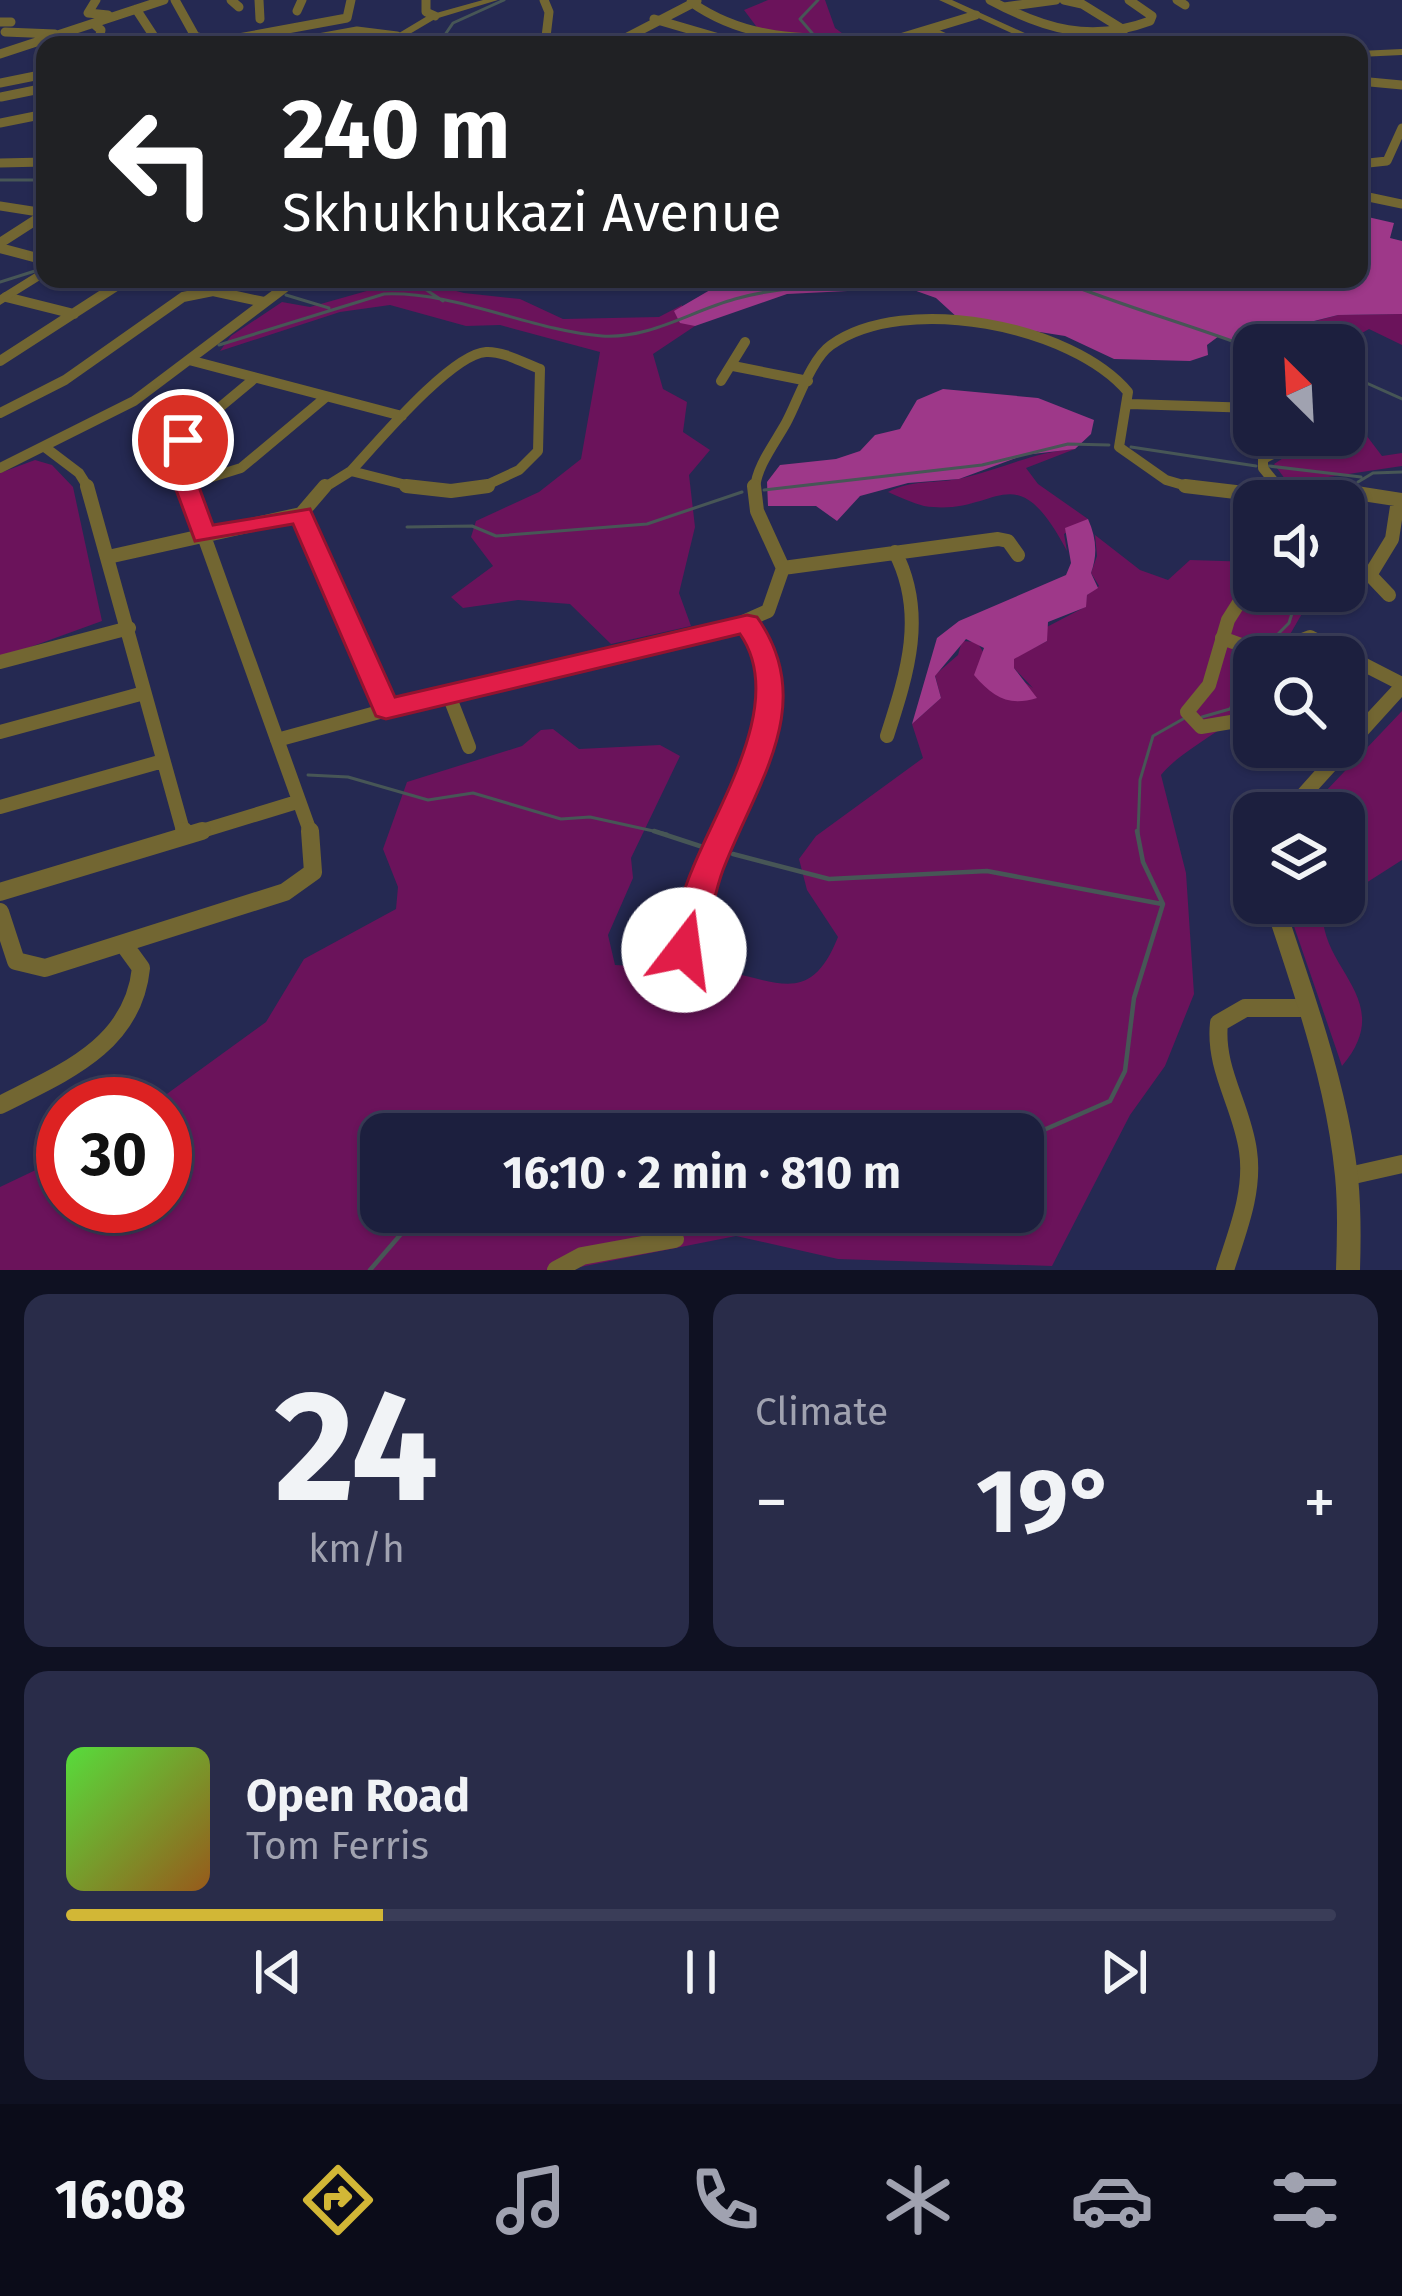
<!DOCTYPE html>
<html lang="en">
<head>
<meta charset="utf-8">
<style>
	body { margin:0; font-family:"Fira Sans",sans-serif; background:#292c49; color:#f1f3f6; height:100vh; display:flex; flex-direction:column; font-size:45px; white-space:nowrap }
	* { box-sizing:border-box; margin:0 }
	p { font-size:39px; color:#a0a2b0 }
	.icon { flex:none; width:66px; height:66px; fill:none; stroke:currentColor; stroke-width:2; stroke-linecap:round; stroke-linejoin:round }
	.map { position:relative; height:1270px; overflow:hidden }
	.side { display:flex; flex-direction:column; gap:24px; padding:24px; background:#0f1122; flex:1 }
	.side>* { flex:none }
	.top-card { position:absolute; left:36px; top:36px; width:1332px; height:252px; border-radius:24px; box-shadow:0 3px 9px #0004,0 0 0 3px #3a3d58; background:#202124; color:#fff; overflow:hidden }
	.needle { width:78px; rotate:336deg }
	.tools { position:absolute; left:1233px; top:324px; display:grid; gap:24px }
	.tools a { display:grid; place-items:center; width:132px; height:132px; border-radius:24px; background:#1c1f3e; box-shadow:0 3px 9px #0004,0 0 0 3px #3a3d58; font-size:60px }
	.speed { position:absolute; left:36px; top:1077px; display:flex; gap:24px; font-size:60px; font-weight:700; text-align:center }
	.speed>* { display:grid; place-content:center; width:156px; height:156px; border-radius:50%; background:#1c1f3e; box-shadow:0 3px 9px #0004,0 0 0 3px #3a3d58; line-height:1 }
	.speed .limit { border:18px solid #d22; background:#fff; color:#111 }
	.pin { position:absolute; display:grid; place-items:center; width:102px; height:102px; color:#fff; margin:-51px; border:6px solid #fff; border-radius:50%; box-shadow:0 3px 12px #0007 }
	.me { position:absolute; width:132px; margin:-66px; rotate:15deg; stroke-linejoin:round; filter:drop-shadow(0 0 9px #0008) }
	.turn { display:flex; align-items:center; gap:42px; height:252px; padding:0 48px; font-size:54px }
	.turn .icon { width:156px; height:156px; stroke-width:2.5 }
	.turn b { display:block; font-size:84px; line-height:102px }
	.big { font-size:90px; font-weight:700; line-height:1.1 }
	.side .widget { flex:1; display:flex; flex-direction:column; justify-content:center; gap:18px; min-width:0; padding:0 42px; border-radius:24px; background:#292c49 }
	.side .dial { align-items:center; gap:0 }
	.dial b { font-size:156px; line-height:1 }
	.song { display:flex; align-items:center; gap:36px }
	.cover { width:144px; height:144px; border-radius:18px; background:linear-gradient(135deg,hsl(110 70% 55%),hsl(30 70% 35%)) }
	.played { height:12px; border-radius:6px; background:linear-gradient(90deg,#d2b736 25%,#3a3d58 25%) }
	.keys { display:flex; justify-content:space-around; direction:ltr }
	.heat { display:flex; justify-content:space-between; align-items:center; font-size:66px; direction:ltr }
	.side .tiles { flex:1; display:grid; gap:24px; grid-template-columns:1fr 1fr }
	.widget:last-child { grid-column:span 2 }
	.trip { position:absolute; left:360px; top:1113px; width:684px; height:120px; border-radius:24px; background:#1c1f3e; box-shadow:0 3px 9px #0004,0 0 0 3px #3a3d58; font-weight:700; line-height:120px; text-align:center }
	.menu { display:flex; height:192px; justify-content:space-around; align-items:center; background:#0b0c19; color:#a0a2b0 }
	.menu .icon { width:84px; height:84px }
	.menu .active { color:#d2b736 }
	.menu b { font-size:54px; color:#f1f3f6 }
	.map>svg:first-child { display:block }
</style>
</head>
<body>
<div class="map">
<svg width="1402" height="1270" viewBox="0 0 1402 1270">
	<rect width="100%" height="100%" fill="#252952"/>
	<!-- green -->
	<path fill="#6b135b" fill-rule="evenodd" d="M768,0H825L835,28L850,39V45H800L798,40L759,30L744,10Z
		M409,279L464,293L520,299L563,319L659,317L682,305L681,315L695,326L653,354L663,389L687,402L683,432L710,450L689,475L695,527L679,593L691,626L611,644L570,604L518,600L463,608L451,597L493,566L471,537L476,521L539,492L581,459L600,352L500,325L466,326L390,305L340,312L220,351L231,336L282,302L310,307Z
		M1402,314V345L1369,329L1346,342L1301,325L1338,315Z
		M1360,427L1382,456L1402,453V466L1288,483L1274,464L1305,444Z
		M1075,449L1026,468L1038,484L1088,519L1064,534L1067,551C1013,449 998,518 924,506C912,503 900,497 888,492C912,479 937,484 963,478C1002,469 1033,452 1075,449Z
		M35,460L52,465L73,487L102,621L0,658V473Z
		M1095,535L1140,570L1168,580L1190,560L1254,562V591H1315L1277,657H1254C1254,669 1257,684 1254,696C1249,719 1184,746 1161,775L1186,873L1194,994L1165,1066L1130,1115L1052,1266L838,1259L736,1236L565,1270H0V1187L63,1157V1206H165V1104H153L266,1022L304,959L396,909L398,887L383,849L407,782L522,746L541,730L553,729L579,749L660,745L680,756L631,858L633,878L608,935L615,965C650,967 686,966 721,971C778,980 810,1007 838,937L807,890L799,859L816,836L923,758L912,724L941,698L935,675L958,655L962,641L977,642L985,655L1033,688L1013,667L1014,658L1047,641L1043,629L1085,607L1087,595L1099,586L1091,573L1097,556ZM381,1134H1023V1212H381Z
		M1402,711V860L1344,897V813H1305Z
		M1286,903H1335L1323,911C1319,969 1398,1000 1342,1066Z"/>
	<!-- forest -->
	<path fill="#9e3889" d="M1359,215L1394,223L1390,238L1402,241V314L1338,315L1302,324L1346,342L1342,345L1254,347L1219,336L1207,345L1208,355L1190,361L1114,359L1065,336L959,319L936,298L908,288L787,294L695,326L680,323L674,311L710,290L763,279H1359Z
		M943,389L1038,398L1094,420L1091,434L1075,449L1024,455L959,479L908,483L860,496L837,521L816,506H768L767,482L780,465L836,459L860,451L875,435L900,429L917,400Z
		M1088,519C1096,537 1098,554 1091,573L1098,588L1087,595L1086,607L1048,622L1047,641L1014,659V668L1037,698C1008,707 993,697 974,675L984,648L966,639L935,676L941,698L912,724L937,638L959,621L1066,575L1071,563L1065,528Z"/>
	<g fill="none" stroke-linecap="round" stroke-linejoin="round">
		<!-- stream-far1 -->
		<path stroke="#475656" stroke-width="3" d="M812,33L800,19L818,0
			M438,45L453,23L504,0
			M0,180H45
			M222,279L266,289
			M410,279L443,301
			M1056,279C1121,306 1188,324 1254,349
			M0,282L35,271
			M286,295L329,308
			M219,345L384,294C456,291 529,330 602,336C650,339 691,311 735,299C784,285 841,285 892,279
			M1344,373L1402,399
			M1131,447L1256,466
			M1269,466L1361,477
			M1358,482L1373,473L1402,472
			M764,490L982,465L1068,444L1109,445
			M407,527L472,526L496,536L647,524L742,492
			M1267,645L1289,623L1299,591
			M1202,717L1230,709L1254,667
			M308,775L348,777L428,800L473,793L561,819L590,817L667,834
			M1138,834L1140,780L1153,736L1183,719"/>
		<!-- stream -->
		<path stroke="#475656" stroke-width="4.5" d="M654,831L709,849
			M733,854L829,879L987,871L1162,904
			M526,1134L581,1115L674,1119L780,1134
			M1023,1139L1110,1101L1125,1071L1134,998L1163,904L1143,862L1137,831
			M370,1270L420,1212"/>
		<!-- minor-far3 -->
		<path stroke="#726632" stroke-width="9" d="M96,0L88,13L108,15
			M175,0L195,36L214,42
			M231,0L239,7
			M259,0L260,19
			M426,0V12L435,16
			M544,0L549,12L545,45
			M990,0C1044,29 1091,43 1150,21L1152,16L1129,0
			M1064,0L1082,4L1124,30
			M1177,0L1185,5
			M691,2C753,46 821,38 893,38
			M1004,7L1056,0
			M136,9L153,35
			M297,11L302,0
			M654,19L743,45
			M0,22H11
			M94,24L101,30L98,45
			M928,30L962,45
			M5,32L55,34
			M890,41L976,15
			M200,45L347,18L351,0
			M280,45L357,31L397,36
			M612,45L697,1
			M0,54L164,0
			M1359,81L1402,85
			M0,83L45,74
			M1,97L45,88
			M0,123L45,114
			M0,163L45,162
			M1359,164L1387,161L1402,128
			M1359,195L1402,204
			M0,206L45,213"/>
		<!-- minor-far2 -->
		<path stroke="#726632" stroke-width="10" d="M0,243L45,214
			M0,248L45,260
			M624,279H673
			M6,297L74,314
			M189,360L402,416
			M0,361L127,279
			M733,366L808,381
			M721,381L745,342
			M1130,404L1254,408
			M0,413L65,380L183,297L213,291L264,302
			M1274,436L1299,441L1263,459V468L1280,489
			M46,448L79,473L89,489
			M0,468L134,401L296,279
			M351,471L422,489
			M351,471C376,444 451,354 486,352C503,351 524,363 540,369L538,451L519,470L478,489
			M186,485L241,468L326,397
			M187,489L177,460L189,433L255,378
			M322,489L351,471
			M755,489C756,467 775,443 786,423C798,401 811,359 831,345C905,292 1073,326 1128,392L1119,447L1166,480L1197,489"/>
		<!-- minor-far1 -->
		<path stroke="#726632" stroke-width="14" d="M87,486L184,834
			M186,486L311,834
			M406,486L451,491L488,486
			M1185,486L1244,493L1337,490L1402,500
			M1278,486L1285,494
			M301,514L387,709
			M108,557L301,514L325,486
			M783,568L998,539L1008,541L1018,555
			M1389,595L1370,575L1392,539L1398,500
			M1222,638L1266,654L1310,637L1402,684
			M0,662L129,628
			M448,693L469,747
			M1231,722L1201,727L1187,712L1209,685L1228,620L1254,579
			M0,732L144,693
			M887,736C907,674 927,614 895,552
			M277,740L500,679L732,627L768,611L783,568L757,511L754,486
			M0,807L163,761
			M192,834L297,802
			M724,834C757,764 790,696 747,623"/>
		<!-- minor -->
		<path stroke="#726632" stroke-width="18" d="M184,831L185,836
			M0,892L202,831
			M0,912L16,961L45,968L285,892L313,872L310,831
			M698,961L684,950V936L725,831
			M0,1105C63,1073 133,1046 141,968L125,946
			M1349,1176L1402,1164
			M556,1270L582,1256L675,1239
			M1225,1270C1237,1232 1254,1192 1248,1151C1242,1106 1214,1069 1219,1023L1245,1008H1308"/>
		<!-- tertiary -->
		<path fill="#726632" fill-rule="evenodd" d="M483,0H498L435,19L391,45H379L429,15Z
			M939,0H952L1051,45H1038Z
			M1402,49V55L1359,57V51Z
			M45,267V277L0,305V295Z
			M1402,680V697L1297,813H1277L1336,747H1344V738L1396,682Z
			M1264,903H1284C1313,992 1347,1082 1358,1176C1361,1207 1361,1238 1360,1270H1336C1337,1239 1338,1207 1335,1176C1326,1082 1293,992 1264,903Z"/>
	</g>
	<!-- route -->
	<path fill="#e11d48" stroke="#92132f" stroke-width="3" d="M174,435L194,440L189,460L213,525L310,509L395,697L747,615L757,617C819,704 756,784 723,870C712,899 710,932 695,960H672L667,950C675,924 681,895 692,870C718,804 787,701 740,634L386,719L376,716L293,524L195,541L165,460Z"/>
</svg>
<div class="tools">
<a><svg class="needle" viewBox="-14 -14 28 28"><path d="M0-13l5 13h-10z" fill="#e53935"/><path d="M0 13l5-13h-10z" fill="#a0a2b0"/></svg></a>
<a><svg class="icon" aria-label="sound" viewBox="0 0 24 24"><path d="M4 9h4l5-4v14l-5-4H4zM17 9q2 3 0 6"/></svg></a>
<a><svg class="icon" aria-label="search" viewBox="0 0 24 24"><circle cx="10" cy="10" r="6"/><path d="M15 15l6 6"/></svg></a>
<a><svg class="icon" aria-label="layers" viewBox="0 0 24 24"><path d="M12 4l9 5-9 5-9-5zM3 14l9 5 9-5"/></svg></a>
</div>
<div class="speed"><div class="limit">30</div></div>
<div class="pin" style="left:183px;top:440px;background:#d93025"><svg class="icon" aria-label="arrive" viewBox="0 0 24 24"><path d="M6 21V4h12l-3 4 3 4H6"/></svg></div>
<svg class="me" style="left:684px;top:950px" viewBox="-20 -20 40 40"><circle r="19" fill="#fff"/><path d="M0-13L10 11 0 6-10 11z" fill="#e11d48"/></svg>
<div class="trip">16:10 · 2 min · 810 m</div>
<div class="top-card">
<div class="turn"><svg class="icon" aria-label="left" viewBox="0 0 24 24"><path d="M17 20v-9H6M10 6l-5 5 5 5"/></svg><div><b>240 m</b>Skhukhukazi Avenue</div></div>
</div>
</div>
<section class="side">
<div class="tiles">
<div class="widget dial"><b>24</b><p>km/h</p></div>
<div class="widget"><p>Climate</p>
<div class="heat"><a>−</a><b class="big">19°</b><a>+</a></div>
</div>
<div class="widget">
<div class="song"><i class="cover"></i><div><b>Open Road</b><p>Tom Ferris</p></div></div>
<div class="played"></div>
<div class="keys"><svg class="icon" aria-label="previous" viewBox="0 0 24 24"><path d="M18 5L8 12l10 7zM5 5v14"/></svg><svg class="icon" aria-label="pause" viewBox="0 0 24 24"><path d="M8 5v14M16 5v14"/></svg><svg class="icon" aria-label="next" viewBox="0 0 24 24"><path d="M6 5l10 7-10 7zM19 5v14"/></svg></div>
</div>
</div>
</section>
<nav class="menu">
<b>16:08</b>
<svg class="icon active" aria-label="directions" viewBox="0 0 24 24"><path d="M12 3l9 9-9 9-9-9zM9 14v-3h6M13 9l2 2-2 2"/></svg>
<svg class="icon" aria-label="music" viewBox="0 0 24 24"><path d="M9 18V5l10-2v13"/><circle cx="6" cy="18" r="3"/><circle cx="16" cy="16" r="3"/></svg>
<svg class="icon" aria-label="phone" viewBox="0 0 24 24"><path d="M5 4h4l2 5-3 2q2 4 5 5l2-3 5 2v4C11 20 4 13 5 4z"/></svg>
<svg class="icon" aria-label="climate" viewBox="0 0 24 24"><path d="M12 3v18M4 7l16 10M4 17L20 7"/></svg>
<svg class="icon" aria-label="car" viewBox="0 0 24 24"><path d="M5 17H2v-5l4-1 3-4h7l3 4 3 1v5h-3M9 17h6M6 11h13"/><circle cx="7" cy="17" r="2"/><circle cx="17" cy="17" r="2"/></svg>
<svg class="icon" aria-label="filters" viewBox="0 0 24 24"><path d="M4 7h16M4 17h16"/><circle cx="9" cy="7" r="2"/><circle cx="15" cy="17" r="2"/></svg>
</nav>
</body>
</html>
